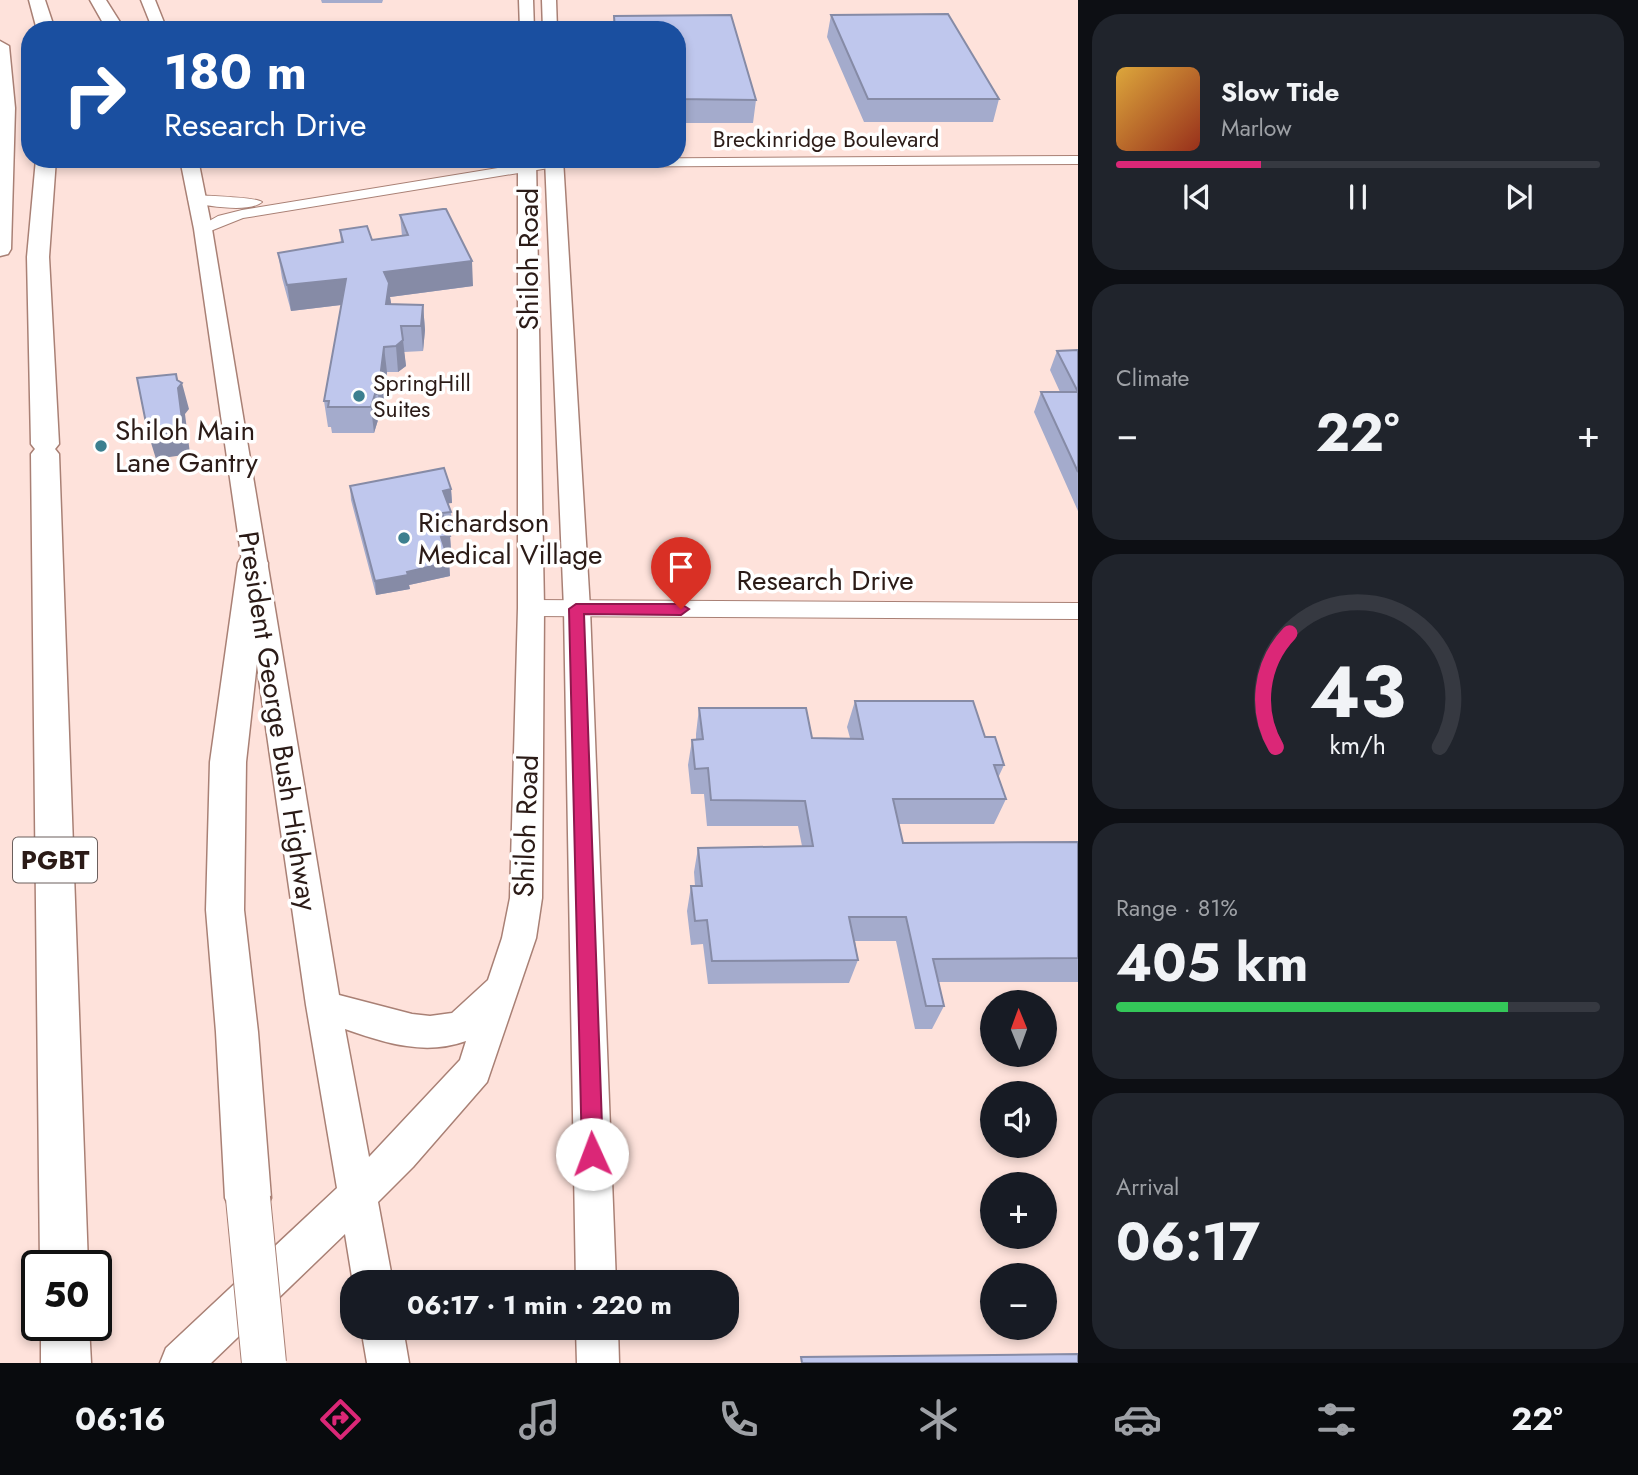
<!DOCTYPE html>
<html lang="en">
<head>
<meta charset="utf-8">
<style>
	body { margin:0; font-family:Jost,sans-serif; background:#20242c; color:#f1f3f6; height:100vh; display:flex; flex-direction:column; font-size:26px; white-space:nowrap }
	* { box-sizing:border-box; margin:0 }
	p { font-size:23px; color:#9ea1a6 }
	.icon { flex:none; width:38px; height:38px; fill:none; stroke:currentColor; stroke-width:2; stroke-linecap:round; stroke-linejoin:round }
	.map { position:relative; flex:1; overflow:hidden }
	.side { display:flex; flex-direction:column; gap:14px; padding:14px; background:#0d0f14; width:560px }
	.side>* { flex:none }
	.top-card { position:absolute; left:21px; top:21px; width:665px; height:147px; border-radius:28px; box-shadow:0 4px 10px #0003; background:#1a4fa0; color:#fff; overflow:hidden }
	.needle { width:46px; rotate:359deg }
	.tools { position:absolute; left:980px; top:990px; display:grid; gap:14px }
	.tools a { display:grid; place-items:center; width:77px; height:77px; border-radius:50%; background:#171b24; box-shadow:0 4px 10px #0003; font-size:35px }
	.speed { position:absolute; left:21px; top:1250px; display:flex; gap:14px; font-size:35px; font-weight:700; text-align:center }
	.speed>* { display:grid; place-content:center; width:91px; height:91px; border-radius:50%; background:#171b24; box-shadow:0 4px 10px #0003; line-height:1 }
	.speed .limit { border:4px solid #111; border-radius:10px; background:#fff; color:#111 }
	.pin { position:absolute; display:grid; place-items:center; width:60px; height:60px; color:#fff; margin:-72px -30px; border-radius:50% 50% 50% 0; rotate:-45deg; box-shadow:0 0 7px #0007 }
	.pin .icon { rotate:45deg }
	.me { position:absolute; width:77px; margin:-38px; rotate:358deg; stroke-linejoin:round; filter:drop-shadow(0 0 5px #0008) }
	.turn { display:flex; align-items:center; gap:24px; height:147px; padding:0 28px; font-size:32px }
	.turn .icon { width:91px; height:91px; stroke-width:2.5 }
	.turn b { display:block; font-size:49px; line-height:60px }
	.big { font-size:52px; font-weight:700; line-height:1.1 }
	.side .widget { flex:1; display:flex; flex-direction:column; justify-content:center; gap:10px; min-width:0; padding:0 24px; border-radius:28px; background:#20242c }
	.side .dial { align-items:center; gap:0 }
	.dial svg { height:182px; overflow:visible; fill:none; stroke:#363941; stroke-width:7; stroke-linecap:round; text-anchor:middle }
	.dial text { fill:#f1f3f6; stroke:none }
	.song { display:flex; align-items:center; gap:21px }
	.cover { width:84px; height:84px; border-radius:10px; background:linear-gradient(135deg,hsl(40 70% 55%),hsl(10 70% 35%)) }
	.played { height:7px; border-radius:4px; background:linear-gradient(90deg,#db2777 30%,#363941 30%) }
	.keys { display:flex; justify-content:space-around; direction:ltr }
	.heat { display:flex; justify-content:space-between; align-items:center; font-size:38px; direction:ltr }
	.charge { height:10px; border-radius:5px; background:linear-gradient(90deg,#34c759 81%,#363941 0) }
	.trip { position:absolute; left:340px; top:1270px; width:399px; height:70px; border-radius:28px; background:#171b24; box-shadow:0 4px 10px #0003; font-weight:700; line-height:70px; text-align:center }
	.menu { display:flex; height:112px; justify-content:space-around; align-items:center; background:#090b0e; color:#9ea1a6 }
	.menu .icon { width:49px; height:49px }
	.menu .active { color:#db2777 }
	.menu b { font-size:32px; color:#f1f3f6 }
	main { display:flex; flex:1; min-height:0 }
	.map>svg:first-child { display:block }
</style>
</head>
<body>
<main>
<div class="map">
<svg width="1078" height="1363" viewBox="0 0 1078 1363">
	<rect width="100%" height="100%" fill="#fee2db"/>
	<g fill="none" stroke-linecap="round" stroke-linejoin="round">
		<!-- minor casing -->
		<g stroke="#a98075" stroke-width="2">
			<path id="minor" d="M1078,156V164L555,167L243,218L203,234L195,229L218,216L242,210L552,159Z
				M195,195C208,196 256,197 262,202C250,213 206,206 190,202L188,199L190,196Z
				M531,600L1078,603V619L531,616L523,613L520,608L523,603Z"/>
		</g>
		<!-- major casing -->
		<g stroke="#a98075" stroke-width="3">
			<path id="major" d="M141,0H155L167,30H153Z
				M519,0H533L534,30H520Z
				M542,0H556L557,30H543Z
				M180,159H198L212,229L339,995L412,1014L430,1016L452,1013L488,980L502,938L510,898L518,608V159H536L544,608L542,898L536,938L487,1082L413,1167L378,1202L393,1283H353L345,1234L211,1363H160L166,1348L337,1188L306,1005L194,229ZM345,1029C385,1043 425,1056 466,1041L460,1060L369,1157Z
				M545,159H563L590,609L616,1283H576L564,609Z
				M361,1328H403L409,1363H367Z
				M576,1328H618L619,1363H577Z"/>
		</g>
		<!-- highway casing -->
		<g stroke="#a98075" stroke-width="3">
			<path id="highway" d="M29,0H45L55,30H37Z
				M90,0H106L125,30H107Z
				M0,41L9,46L15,108L11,249L8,254L0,256Z
				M36,159H56L49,257L59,444L55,449L59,454L88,1265H40L31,454L35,449L31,444L27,257Z
				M253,553L264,556L268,563L246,762L244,910L258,1032L271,1198L264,1214L248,1221L232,1214L225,1198L216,1032L206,910L210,762L238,563L242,556Z
				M41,1325H89L91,1363H41Z"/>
		</g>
		<!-- minor -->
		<use href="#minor" fill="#fff" fill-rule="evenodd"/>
		<!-- major -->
		<use href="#major" fill="#fff" fill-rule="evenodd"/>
		<!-- highway -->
		<use href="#highway" fill="#fff" fill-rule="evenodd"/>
		<!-- highway-bridge casing -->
		<g stroke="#a98075" stroke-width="46" stroke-linecap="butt">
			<path id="highway-bridge" d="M248,1198L264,1363"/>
		</g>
		<!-- highway-bridge -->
		<use href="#highway-bridge" stroke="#fff" stroke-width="44"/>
	</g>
	<!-- wall -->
	<path fill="#a4abcc" d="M321,0H383L382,3H322Z
		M731,15L756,100L753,123H677V30H613L614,16Z
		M831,15L999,99L993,122H864L827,37Z
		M400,215L473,286L390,297L391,304L423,305L425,330L423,351L404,352L406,366L398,372H387L381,420H378L374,433H332L331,427H328L324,401L341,305L291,311L282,278L278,253L341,243L340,230L372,240L402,236Z
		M1078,350V511L1034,412L1041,392H1060L1050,370L1057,351Z
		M350,486L451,489L452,503H448L451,512L452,526H446L450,536L451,550H445L449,562L450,576L409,585L410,589L376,595L351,500Z
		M855,701L985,737L1004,765L998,778L1006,799L994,824H899L903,843L1078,842V982H938L944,1006L932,1029H915L896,941H855L858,960L849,983L708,984L703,944L691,945L687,911L691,886H695L694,872L698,848L802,846L798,826H707L704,794H691L688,765L692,740H696V734L699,708L812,738H850L847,727Z"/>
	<!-- shaded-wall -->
	<path fill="#868ba6" d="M472,261L473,286L390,297L392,308L386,304L384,272Z
		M346,279L349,304L291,311L287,285Z
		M423,305L425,330L423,351L421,326Z
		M403,340L406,366L398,372L396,346Z
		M384,347L387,372L381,420L378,394Z
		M176,374L180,386L182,383L189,409L185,414L190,454L156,459L148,433Z
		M375,394L378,420L374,433L371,407Z
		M451,489L452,503L444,504L443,491Z
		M450,536L451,550L442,551L441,537Z
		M449,562L450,576L409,585L410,589L376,595L375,581L407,572Z"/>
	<!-- building -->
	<path fill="#bfc7ed" stroke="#868ba6" stroke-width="2" d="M948,14L999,99H868L831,15Z
		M731,15L756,100L677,99V30H615L614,16Z
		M443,209H446L472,261L384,272L389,283L386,304L423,305L421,326H401L403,340L396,346L384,347L378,394H375L371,407H328L329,401H324L346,279L287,285L278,253L343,242L340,230L367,226L372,240L408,235L400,215Z
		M1078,350V472L1041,392H1078L1057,351Z
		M176,374L177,380L182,383L178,388L183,427L148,433L137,378Z
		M444,468L451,489L443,491L451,512L442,513L450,536L441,537L449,562L407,572L408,575L375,581L350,486Z
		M855,701H973L985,737H995L1004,765H994L1006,799H893L903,843L1078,842V958L933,959L944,1006H926L906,917H849L858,960L712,961L707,920L695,921L691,886H702L698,848L813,846L805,801L711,800L708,768L695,769L692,740L703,739L699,708H806L812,738L863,739Z
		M1078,1354V1363H802L801,1357Z"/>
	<!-- route -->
	<path fill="#db2777" stroke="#8e194d" stroke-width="2" d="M576,604H681L689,609L681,615L584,614L603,1154L600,1162L592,1165L585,1162L582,1154L569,609Z"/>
	<!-- markers -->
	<g fill="#3c7f8f" stroke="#fff" stroke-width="2.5">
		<circle cx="359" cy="396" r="7"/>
		<circle cx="101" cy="446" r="7"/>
		<circle cx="404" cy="538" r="7"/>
	</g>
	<g text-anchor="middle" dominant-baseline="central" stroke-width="7" stroke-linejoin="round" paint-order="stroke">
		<!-- far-street labels -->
		<g font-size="23" fill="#2b1b17" stroke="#fff">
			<text x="826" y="139">Breckinridge Boulevard</text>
		</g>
		<!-- far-poi labels -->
		<g font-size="23" fill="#2b1b17" stroke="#fff" text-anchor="start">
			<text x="373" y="383">SpringHill<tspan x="373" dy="26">Suites</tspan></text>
		</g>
		<!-- shield labels -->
		<rect fill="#fff" stroke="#6b5f5d" stroke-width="2" x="13" y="837.5" width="84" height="45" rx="5"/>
		<g font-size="26" font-weight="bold" fill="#2b1b17">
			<text x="55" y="860">PGBT</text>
		</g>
		<!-- street labels -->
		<g font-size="28" fill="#2b1b17" stroke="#fff">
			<text transform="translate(528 259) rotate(-90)">Shiloh Road</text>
			<text x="825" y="580">Research Drive</text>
			<text transform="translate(278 721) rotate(81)">President George Bush Highway</text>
			<text transform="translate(526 826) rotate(-88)">Shiloh Road</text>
		</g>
		<!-- poi labels -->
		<g font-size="28" fill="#2b1b17" stroke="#fff" text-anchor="start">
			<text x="115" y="430">Shiloh Main<tspan x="115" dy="32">Lane Gantry</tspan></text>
			<text x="418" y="522">Richardson<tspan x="418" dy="32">Medical Village</tspan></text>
		</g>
	</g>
</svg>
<div class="tools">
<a><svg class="needle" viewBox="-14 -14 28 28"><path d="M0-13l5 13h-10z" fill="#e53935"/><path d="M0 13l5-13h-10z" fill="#9ea1a6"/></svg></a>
<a><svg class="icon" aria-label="sound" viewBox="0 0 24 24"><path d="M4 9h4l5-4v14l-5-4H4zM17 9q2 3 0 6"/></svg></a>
<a>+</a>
<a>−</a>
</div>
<div class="speed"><div class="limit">50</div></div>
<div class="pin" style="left:681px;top:609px;background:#d93025"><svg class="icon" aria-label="arrive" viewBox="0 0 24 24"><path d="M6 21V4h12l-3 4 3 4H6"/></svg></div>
<svg class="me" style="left:592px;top:1154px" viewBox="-20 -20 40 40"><circle r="19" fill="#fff"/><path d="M0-13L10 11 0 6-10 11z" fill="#db2777"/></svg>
<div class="trip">06:17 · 1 min · 220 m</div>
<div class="top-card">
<div class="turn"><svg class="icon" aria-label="right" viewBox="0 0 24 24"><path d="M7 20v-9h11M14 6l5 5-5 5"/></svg><div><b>180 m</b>Research Drive</div></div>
</div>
</div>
<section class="side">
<div class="widget">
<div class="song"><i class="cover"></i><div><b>Slow Tide</b><p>Marlow</p></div></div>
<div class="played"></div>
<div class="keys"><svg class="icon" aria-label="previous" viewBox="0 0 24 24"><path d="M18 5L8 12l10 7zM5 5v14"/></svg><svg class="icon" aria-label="pause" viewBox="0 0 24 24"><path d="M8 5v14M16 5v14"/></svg><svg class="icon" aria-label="next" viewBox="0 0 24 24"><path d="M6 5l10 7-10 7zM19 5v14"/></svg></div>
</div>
<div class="widget"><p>Climate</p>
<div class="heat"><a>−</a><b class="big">22°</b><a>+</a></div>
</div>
<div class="widget dial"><svg viewBox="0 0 100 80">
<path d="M14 69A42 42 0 1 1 86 69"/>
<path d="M14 69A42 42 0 0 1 20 19" stroke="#db2777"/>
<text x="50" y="56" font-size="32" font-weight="700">43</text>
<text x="50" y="72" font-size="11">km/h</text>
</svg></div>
<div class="widget"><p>Range · 81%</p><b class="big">405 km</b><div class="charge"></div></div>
<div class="widget"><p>Arrival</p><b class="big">06:17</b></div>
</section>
</main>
<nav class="menu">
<b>06:16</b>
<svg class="icon active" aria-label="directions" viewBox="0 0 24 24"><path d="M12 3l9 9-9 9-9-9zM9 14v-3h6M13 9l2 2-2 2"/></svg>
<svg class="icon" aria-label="music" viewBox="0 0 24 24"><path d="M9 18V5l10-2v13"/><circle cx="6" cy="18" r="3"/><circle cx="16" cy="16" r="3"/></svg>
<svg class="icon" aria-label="phone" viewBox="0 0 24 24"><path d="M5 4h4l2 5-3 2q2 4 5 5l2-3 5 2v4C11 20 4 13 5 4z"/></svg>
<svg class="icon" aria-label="climate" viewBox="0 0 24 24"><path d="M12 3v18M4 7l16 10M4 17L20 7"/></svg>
<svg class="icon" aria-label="car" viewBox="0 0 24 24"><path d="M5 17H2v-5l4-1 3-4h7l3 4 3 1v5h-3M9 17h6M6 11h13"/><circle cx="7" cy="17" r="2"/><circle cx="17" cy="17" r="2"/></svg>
<svg class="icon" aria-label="filters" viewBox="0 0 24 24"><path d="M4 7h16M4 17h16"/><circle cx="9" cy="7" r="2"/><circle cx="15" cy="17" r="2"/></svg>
<b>22°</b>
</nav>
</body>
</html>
